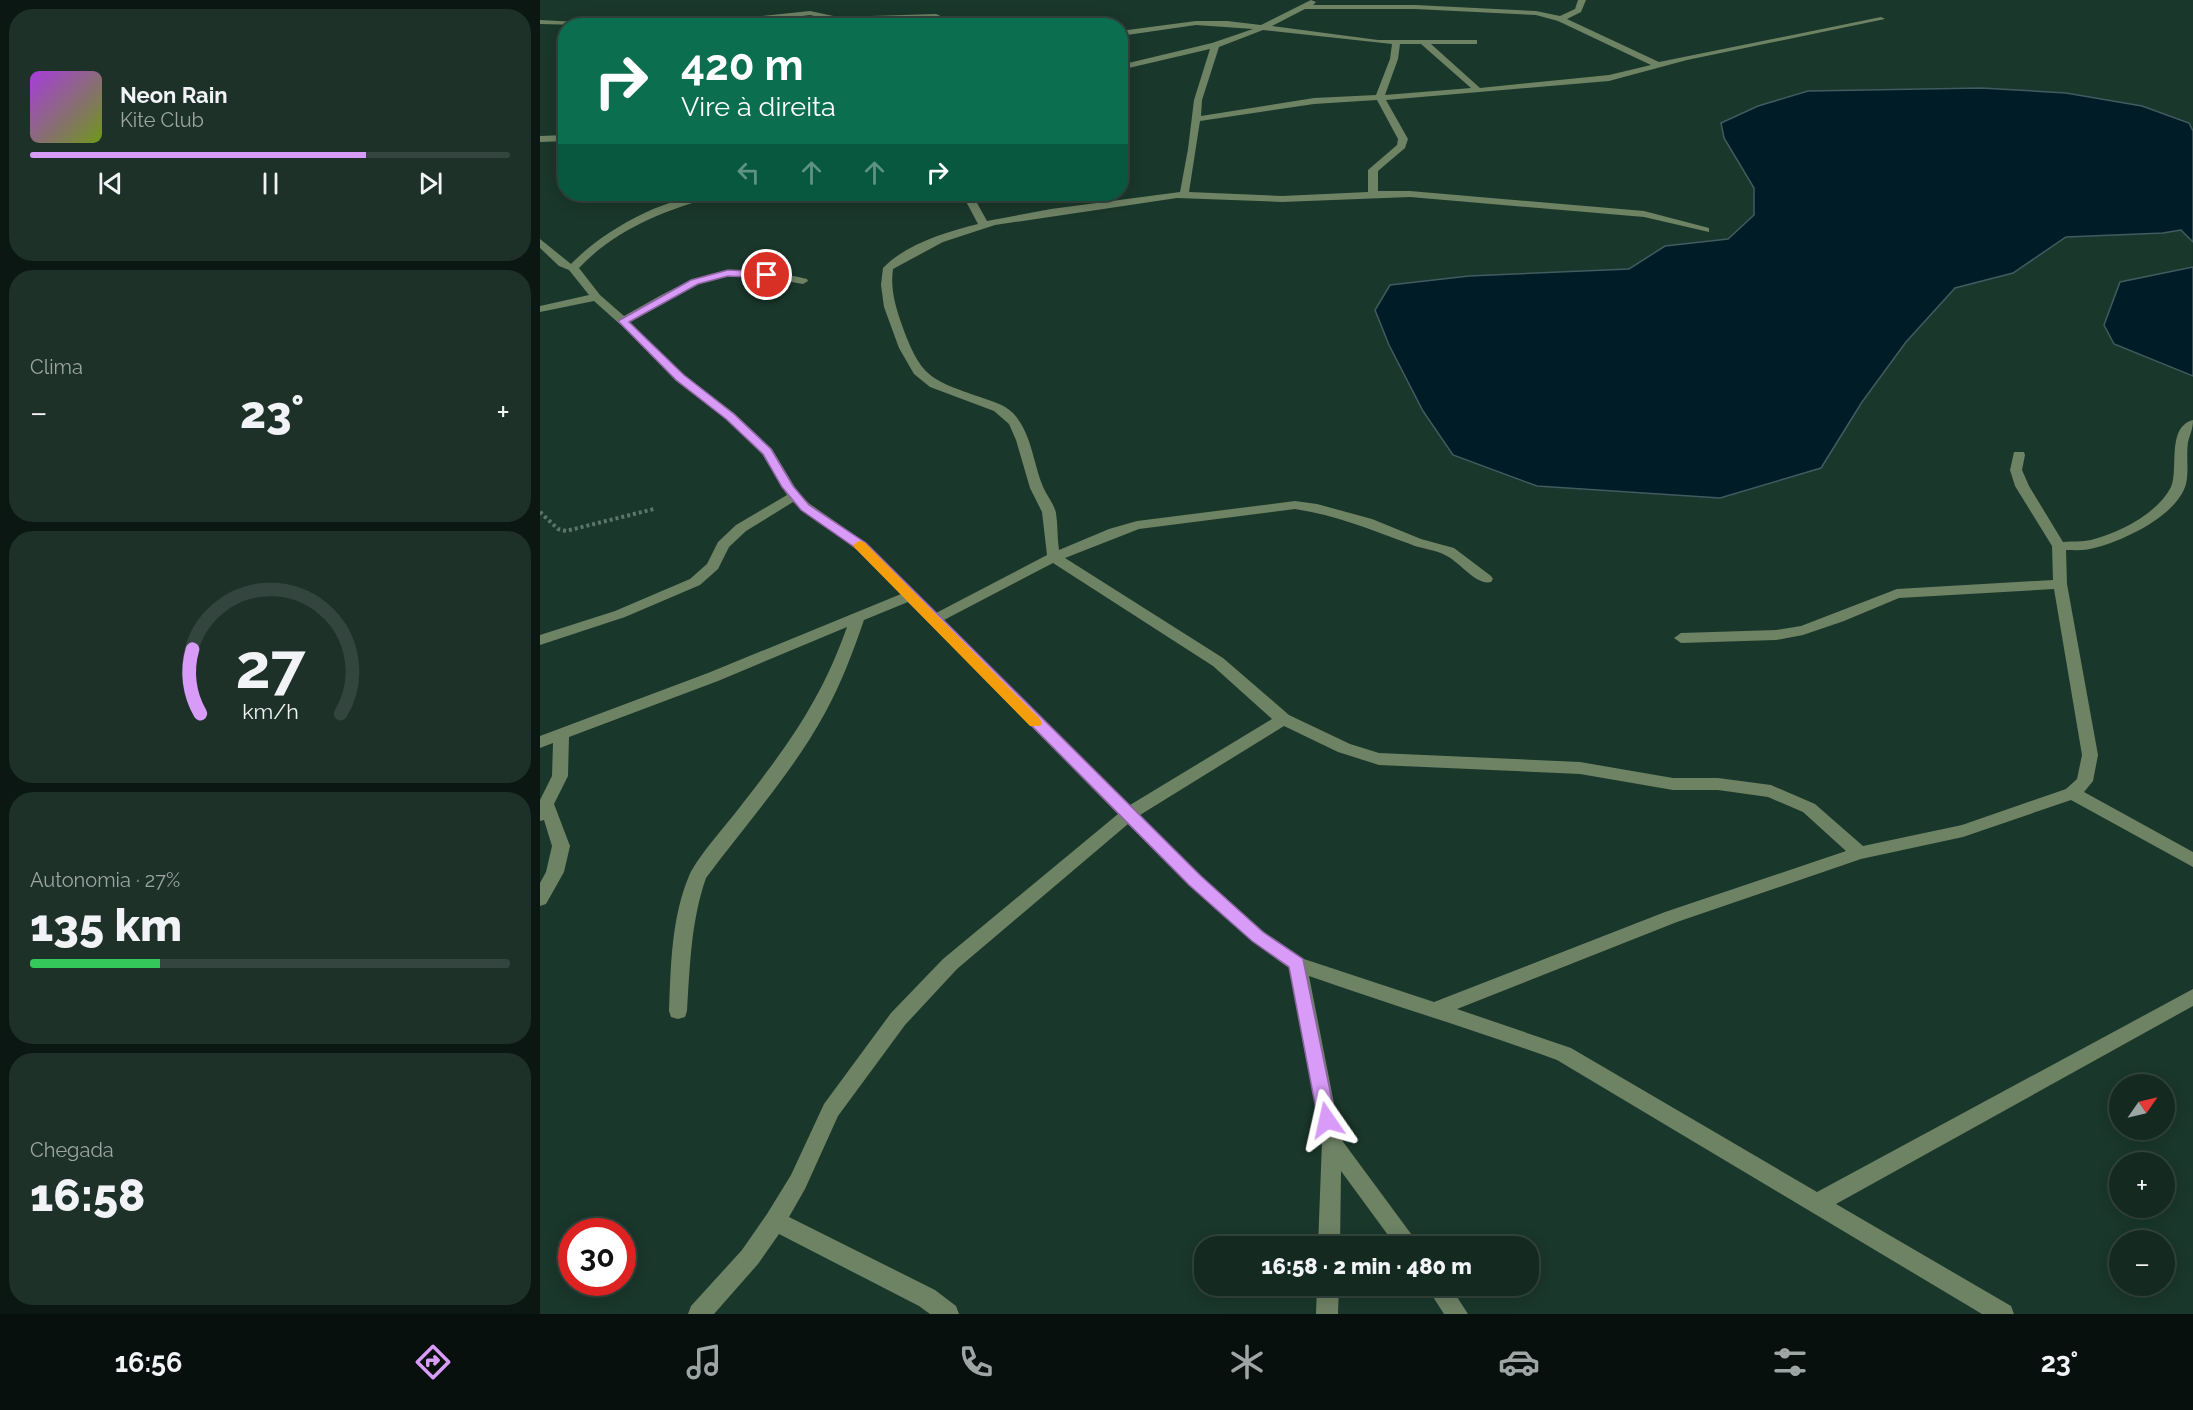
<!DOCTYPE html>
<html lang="pt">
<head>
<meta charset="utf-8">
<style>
	body { margin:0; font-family:Raleway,sans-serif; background:#1d3129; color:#f1f3f6; height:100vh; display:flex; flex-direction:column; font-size:22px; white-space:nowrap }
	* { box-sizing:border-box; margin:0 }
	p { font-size:20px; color:#9da6a5 }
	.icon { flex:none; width:33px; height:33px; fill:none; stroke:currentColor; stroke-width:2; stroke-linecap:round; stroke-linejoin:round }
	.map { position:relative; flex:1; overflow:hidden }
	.panel { display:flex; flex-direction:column; gap:9px; padding:9px; background:#0b1712; width:540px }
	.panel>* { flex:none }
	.guide { position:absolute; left:18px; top:18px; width:570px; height:183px; border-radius:24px; box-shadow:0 3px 15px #0003,0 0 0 2px #33453e; background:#0b6e4f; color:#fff; overflow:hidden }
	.needle { width:39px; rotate:56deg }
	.fabs { position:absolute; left:1569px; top:1074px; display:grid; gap:12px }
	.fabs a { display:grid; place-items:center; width:66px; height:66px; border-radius:50%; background:#142920; box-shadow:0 3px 15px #0003,0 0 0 2px #33453e; font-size:30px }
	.speed { position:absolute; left:18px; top:1218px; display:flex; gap:12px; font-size:30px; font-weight:700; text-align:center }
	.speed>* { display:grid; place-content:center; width:78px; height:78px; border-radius:50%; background:#142920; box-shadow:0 3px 15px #0003,0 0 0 2px #33453e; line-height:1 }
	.speed .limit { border:9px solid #d22; background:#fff; color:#111 }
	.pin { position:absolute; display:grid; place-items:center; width:51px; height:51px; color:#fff; margin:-26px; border:3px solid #fff; border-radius:50%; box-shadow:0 2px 6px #0007 }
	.me { position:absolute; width:66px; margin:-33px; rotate:349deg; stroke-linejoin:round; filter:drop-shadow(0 0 4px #0008) }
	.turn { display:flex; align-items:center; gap:21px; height:126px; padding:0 24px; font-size:27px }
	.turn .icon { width:78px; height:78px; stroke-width:2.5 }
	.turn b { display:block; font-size:42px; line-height:51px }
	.lanes { display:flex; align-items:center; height:57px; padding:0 24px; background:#0003; justify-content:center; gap:30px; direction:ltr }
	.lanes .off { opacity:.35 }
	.big { font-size:45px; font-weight:800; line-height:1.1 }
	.panel .tile { flex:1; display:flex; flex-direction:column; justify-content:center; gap:9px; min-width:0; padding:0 21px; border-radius:24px; background:#1d3129 }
	.panel .dial { align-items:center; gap:0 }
	.dial svg { height:156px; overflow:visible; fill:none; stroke:#33453e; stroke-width:7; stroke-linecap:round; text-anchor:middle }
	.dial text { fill:#f1f3f6; stroke:none }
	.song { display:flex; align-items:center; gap:18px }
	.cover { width:72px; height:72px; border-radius:9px; background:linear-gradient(135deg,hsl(280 70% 55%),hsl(80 70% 35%)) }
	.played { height:6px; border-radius:3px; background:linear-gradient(90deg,#d89bf8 70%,#33453e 70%) }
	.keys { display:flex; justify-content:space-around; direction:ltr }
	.heat { display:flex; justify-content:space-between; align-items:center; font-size:33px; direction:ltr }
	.charge { height:9px; border-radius:4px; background:linear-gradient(90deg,#34c759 27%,#33453e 0) }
	.trip { position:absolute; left:654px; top:1236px; width:345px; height:60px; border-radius:24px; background:#142920; box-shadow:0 3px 15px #0003,0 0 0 2px #33453e; font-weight:800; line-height:60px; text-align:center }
	.tab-bar { display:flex; height:96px; justify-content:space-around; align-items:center; background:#08100d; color:#9da6a5 }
	.tab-bar .icon { width:42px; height:42px }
	.tab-bar .on { color:#d89bf8 }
	.tab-bar b { font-size:27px; color:#f1f3f6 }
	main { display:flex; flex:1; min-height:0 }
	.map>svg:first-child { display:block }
</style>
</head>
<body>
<main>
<section class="panel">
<div class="tile">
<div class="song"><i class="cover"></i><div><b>Neon Rain</b><p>Kite Club</p></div></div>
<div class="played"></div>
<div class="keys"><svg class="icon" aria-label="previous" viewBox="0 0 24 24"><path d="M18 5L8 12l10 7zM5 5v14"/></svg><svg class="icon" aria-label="pause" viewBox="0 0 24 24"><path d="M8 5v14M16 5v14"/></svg><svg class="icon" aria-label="next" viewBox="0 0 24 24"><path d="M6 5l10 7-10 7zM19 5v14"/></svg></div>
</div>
<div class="tile"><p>Clima</p>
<div class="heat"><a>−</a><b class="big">23°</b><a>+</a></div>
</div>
<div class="tile dial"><svg viewBox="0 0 100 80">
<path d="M14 69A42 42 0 1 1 86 69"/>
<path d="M14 69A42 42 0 0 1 10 36" stroke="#d89bf8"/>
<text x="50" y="56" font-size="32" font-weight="700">27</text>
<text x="50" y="72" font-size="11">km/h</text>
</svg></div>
<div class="tile"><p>Autonomia · 27%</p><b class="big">135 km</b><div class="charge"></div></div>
<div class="tile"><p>Chegada</p><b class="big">16:58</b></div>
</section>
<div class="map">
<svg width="1653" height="1314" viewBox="0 0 1653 1314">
	<rect width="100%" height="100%" fill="#1a372b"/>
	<!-- water -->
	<path fill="#001c27" stroke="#425b60" stroke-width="1.5" d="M1441,88L1526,93L1602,106L1649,123L1653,131V242L1641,230L1623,233L1526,237L1473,273L1415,288L1366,342L1322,402L1281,468L1180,498L997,486L913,455L883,411L849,345L835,310L850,285L929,276L1089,269L1125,246L1188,239L1214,215V188L1184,138L1181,123L1218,106L1268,91Z
		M1653,267V376L1574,344L1564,325L1580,282Z"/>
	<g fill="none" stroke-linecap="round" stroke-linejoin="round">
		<!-- path -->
		<path stroke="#5d766b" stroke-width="4" stroke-dasharray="3 3" stroke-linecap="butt" d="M0,512L18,529L26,531L114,509"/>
		<!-- minor -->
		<path fill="#6e8264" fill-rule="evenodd" d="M771,0L776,2L773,5H875L996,11L1020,16L1035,9L1038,0H1046L1041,12L1027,19L1119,62L1341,17L1345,19L1147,60L1069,81L846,100L868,139L865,148L838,171V191H870L1104,211L1169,228V232L1104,217L870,197L742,202L637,198L455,225L403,242L353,269C350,290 356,308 363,328C381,377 391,380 440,397C451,401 464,404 473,413C491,432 493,461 502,484C505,494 514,503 516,513C518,525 517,538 519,550L569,529L597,521L755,501L777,504L832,519L881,539L914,548L951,576L953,579L951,582C936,586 919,561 905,555C894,549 881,549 870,544C831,530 796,515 755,509L599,529L525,558L683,658L749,715L810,744L839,753L1040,762L1133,778H1178L1231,785L1275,804L1323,846L1422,825L1526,789L1537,779L1542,755L1514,589L1359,598L1304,621L1263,635L1236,640L1141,643L1134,638L1141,633L1236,630L1261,626L1357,589L1513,580L1512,546L1475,486L1470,470L1474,452H1484L1485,455L1482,470L1489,486L1523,542C1532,541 1542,542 1551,540C1579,533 1617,514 1631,487C1639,470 1626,427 1653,420C1653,429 1650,434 1648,442C1646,455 1649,471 1646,484C1637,516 1583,541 1554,548C1545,551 1535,550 1526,550L1527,584L1558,755L1553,781L1544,792L1653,852V867L1531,800L1423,837L1321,859L1137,922L917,1009L1031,1048L1277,1192L1653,989V1006L1296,1204L1471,1306L1474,1314H1442L1017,1060C935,1030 851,1005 769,976L801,1139L880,1246H856L801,1171L800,1246H778L782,1142L749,968C689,926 639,876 588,824L417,969L365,1025L298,1116L265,1189L249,1217L395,1290L416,1306L419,1314H390L379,1306L239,1234L218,1264L174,1314H148L151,1306L202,1250L227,1214L251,1175L284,1104L351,1013L403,959L578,814L368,602L324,620C313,652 301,684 285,713C253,772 206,824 166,878C151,921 150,965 147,1011L145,1017L138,1019L131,1017L129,1011C131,966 131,919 149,876C157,857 189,822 203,803C249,744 282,698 307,627L178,681L29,737L28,776L14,804L30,846L24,872L6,904L0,906V883L6,872L12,846L4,820L0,821V800L12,776L13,743L0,748V736L168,673L361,594L316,549L253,502L206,531L189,547L178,569L160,585L85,617L0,645V635L75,611L150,579L167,564L178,542L196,525L247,495L222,454L186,419L136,381L92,335L54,301L0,312V306L49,295L29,270L19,266L0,248V239L31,264C65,229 128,194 178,194L176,196C125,210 76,229 39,268L60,295L84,316C157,275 180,258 267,279L268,281L263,284C234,279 203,272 174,279C143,286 117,306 90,322L144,375L194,413L232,449L259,494L270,504L326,543L396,613L507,555L502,512L490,488L476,440L469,424L454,411L390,387L374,374L359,348L344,307L341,285L343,268C366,244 406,232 438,224L422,194H432L447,221L511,209L640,192L648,149L654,100L670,49L580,70V65L672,43L713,29L656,25L580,36V31L656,21H687L721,25ZM765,9H875L996,15L1018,21L1111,65L1069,75L940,88L891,44H937V40H838L732,26ZM723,30L852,44L850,59L836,95L774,98L661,116L662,100L679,47ZM860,44H881L931,88L845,95L858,59ZM837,100L858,139L857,145L828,170V192L742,196L649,192L660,121L774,104ZM513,563L673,666L732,719L590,805L404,620ZM744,726L798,752L839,765L1040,774L1133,790H1178L1228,797L1263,812L1306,851L1125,912L894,1002L764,959L724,932L661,876L600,815Z
			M270,11L298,17L396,14L423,26C409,26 399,19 385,17L298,21L270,15L206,23L129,26Z
			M0,20L76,24L80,26L0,24Z
			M23,55H26V68L22,66Z
			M26,135V141L0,142V136Z
			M777,1286H799L798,1314H776Z
			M886,1286H910L928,1314H904Z"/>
	</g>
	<!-- route -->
	<path fill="#d89bf8" stroke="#8c65a1" stroke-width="1.5" d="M188,270L227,272L232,275L227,278L188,276L158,284L89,322L144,375L194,414L231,449L253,486L269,505L326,543L661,876L723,932L763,959L796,1120L794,1126L787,1128L781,1126L778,1120L749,967L712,941L649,885L317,549L261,510L242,487L223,454L186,419L136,380L78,321L151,280Z"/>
	<!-- slow -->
	<path fill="#f59e0b" d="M319,541L324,542L500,719L502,723L500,726H490L315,548L313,545Z"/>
</svg>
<div class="fabs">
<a><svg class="needle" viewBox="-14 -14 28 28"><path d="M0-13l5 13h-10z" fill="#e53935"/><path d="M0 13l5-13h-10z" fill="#9da6a5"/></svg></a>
<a>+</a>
<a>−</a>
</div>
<div class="speed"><div class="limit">30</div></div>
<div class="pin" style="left:227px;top:275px;background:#d93025"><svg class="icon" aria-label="arrive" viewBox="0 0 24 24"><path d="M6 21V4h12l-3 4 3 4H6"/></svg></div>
<svg class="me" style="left:787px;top:1120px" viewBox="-20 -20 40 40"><path d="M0-17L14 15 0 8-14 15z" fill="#d89bf8" stroke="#fff" stroke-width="4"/></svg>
<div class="trip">16:58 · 2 min · 480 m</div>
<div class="guide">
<div class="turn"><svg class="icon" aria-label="right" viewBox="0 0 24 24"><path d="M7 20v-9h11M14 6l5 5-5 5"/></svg><div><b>420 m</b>Vire à direita</div></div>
<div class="lanes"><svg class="icon off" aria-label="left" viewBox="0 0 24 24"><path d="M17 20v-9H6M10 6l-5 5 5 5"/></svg><svg class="icon off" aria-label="ahead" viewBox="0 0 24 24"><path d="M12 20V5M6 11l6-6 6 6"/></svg><svg class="icon off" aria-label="ahead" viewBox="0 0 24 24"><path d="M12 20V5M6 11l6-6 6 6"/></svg><svg class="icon" aria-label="right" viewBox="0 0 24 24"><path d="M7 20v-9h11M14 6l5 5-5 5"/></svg></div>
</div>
</div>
</main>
<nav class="tab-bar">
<b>16:56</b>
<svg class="icon on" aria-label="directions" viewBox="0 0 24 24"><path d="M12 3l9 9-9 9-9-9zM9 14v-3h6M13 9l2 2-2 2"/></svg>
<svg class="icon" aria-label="music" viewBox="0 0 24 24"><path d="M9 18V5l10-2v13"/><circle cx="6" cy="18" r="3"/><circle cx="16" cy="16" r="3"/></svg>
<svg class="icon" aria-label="phone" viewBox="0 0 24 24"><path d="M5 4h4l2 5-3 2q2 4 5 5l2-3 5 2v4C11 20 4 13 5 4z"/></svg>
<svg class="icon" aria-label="climate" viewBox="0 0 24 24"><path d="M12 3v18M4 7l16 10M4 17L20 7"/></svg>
<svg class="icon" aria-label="car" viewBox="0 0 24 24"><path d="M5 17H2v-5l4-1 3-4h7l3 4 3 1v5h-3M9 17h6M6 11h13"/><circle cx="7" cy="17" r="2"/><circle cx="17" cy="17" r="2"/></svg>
<svg class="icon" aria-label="filters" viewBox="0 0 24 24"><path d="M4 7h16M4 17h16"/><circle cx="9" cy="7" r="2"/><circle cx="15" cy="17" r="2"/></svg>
<b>23°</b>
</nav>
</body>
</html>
